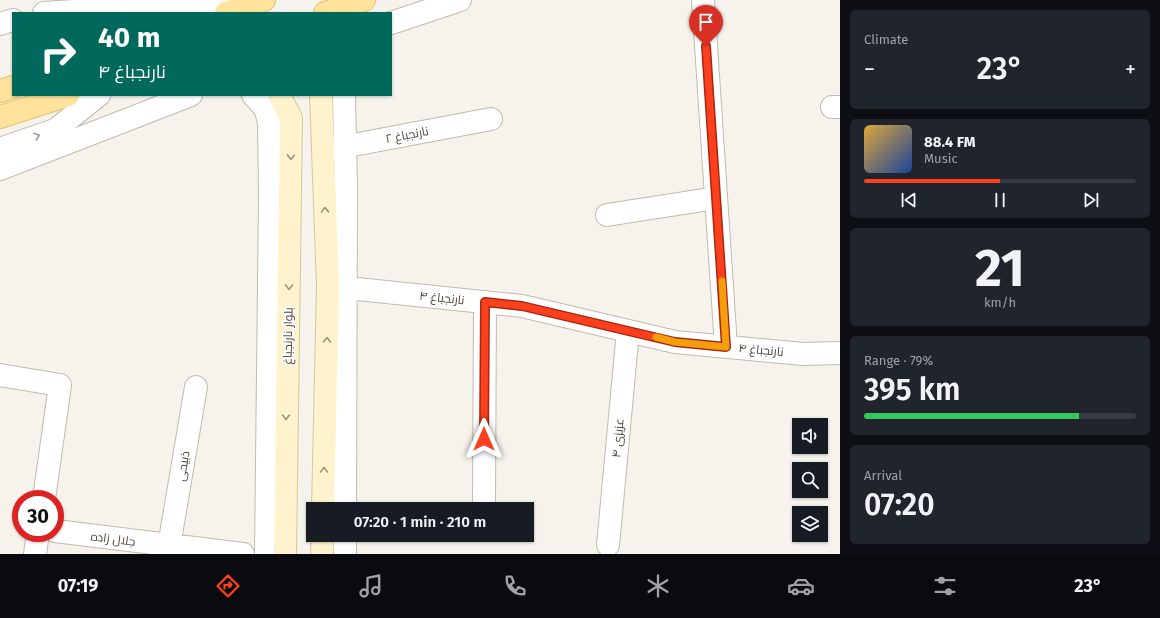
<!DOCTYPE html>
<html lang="en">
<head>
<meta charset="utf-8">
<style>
	body { margin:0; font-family:"Fira Sans",Cairo,sans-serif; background:#20242c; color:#f1f3f6; height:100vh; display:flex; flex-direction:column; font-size:15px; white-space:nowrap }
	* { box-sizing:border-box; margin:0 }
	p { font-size:13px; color:#9ea1a6 }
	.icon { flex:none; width:22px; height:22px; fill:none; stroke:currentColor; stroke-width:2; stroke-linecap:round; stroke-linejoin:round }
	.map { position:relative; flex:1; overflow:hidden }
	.sheet { display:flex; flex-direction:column; gap:10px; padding:10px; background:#0d0f14; width:320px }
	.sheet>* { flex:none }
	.hud { position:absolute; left:12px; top:12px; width:380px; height:84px; border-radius:0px; box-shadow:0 1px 3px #0004; background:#00695c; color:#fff; overflow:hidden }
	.controls { position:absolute; left:792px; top:418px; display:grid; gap:8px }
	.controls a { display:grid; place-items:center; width:36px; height:36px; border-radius:0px; background:#171b24; box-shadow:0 1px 3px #0004; font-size:20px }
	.speed { position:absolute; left:12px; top:490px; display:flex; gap:8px; font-size:20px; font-weight:700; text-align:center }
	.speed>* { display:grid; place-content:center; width:52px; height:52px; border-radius:50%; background:#171b24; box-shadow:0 1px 3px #0004; line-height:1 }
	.speed .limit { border:6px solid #d22; background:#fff; color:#111 }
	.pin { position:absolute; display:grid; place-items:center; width:34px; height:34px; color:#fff; margin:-41px -17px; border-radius:50% 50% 50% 0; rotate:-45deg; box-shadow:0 0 4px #0007 }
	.pin .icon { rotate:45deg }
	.me { position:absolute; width:44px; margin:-22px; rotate:0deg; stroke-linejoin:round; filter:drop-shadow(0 0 3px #0008) }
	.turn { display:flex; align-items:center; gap:14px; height:84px; padding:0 20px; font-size:18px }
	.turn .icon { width:52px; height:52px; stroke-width:2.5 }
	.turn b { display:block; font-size:28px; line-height:34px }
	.big { font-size:30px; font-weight:600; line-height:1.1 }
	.sheet .tile { flex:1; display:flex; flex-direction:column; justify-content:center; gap:6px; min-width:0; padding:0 14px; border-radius:6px; background:#20242c }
	.sheet .dial { align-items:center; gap:0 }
	.dial b { font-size:52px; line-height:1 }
	.song { display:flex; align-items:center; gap:12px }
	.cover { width:48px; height:48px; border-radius:6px; background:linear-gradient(135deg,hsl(40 70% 55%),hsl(220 70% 35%)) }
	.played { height:4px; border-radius:2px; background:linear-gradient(90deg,#fc3f1d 50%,#363941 50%) }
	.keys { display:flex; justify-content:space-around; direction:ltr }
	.heat { display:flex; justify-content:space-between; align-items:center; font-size:22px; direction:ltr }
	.charge { height:6px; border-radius:3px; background:linear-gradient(90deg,#34c759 79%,#363941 0) }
	.trip { position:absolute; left:306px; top:502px; width:228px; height:40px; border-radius:0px; background:#171b24; box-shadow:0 1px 3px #0004; font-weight:600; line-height:40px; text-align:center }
	.tab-bar { display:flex; height:64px; justify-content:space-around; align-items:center; background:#090b0e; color:#9ea1a6 }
	.tab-bar .icon { width:28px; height:28px }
	.tab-bar .current { color:#fc3f1d }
	.tab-bar b { font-size:18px; color:#f1f3f6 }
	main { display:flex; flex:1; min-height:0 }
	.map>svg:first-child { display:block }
</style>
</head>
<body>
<main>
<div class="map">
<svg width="840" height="554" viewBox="0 0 840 554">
	<rect width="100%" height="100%" fill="#f6f3ec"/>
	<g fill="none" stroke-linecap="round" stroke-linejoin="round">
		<!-- street casing -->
		<g stroke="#c2bbae" stroke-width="24">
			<path id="street" d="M703,0L726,347
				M44,13L238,0
				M391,23L460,0
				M0,24L13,20
				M253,95L265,108L269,122L270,193L266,554
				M344,95L346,185L345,509
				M832,107H840
				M0,149L55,130L99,95
				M332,149L491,119
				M0,169L191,95
				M607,215L716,198
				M328,286L522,306L675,342L803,354L840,353
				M0,375L60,385L44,499
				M484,500L485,302
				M55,531L243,554
				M608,545L628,331
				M169,546L196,387
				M35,554L38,533
				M345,554V535"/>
		</g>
		<!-- secondary casing -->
		<g stroke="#d6c79b" stroke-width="24">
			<path id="secondary" d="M279,95L291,118L285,554
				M321,95L328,286L323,509
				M322,554L323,535"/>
		</g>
		<!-- primary casing -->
		<g stroke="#e6c16a" stroke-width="24">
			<path id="primary" d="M226,13L264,0
				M325,13L364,0
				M0,91L13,87
				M0,117L68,95"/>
		</g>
		<!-- street -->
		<use href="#street" stroke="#fff" stroke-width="22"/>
		<!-- secondary -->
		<use href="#secondary" stroke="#fff3cd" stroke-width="22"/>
		<!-- primary -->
		<use href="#primary" stroke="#ffe39c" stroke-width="22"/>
	</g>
	<!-- one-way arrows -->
	<defs><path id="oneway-chevron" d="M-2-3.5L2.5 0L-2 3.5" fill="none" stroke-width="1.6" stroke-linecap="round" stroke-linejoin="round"/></defs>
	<use stroke="#9c9892" href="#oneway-chevron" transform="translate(37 136) rotate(-19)"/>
	<g stroke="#9c937c">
		<use href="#oneway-chevron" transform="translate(291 157) rotate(91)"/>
		<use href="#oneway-chevron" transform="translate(325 210) rotate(-92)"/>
		<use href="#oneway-chevron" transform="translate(289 287) rotate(91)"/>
		<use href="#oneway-chevron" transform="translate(327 340) rotate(-89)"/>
		<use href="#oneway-chevron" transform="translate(286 417) rotate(91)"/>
		<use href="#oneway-chevron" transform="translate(324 470) rotate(-89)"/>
	</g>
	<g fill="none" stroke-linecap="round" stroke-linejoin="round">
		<!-- route casing -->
		<g stroke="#a42913" stroke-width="10">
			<path id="route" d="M484,439L485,302L522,306L675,342L726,347L706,46"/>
		</g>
		<!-- route -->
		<use href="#route" stroke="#fc3f1d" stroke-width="7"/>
		<!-- slow -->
		<path stroke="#f59e0b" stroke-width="7" d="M656,337L675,342L726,347L722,281"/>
	</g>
	<g text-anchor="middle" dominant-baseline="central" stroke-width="3" stroke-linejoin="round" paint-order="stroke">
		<!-- street labels -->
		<g font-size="12" fill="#4b4439" stroke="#fff">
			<text transform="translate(407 135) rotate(-11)">نارنجباغ ۲</text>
			<text transform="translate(442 298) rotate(6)">نارنجباغ ۴</text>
			<text transform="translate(288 336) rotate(-89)">بلوار نارنجباغ</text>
			<text transform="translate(761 350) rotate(5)">نارنجباغ ۴</text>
			<text transform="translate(618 438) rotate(-85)">عزیزی ۴</text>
			<text transform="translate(183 466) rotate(-80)">ذبیحی</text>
			<text transform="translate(113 539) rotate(7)">جلال زاده</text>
		</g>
	</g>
</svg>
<div class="controls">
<a><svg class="icon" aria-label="sound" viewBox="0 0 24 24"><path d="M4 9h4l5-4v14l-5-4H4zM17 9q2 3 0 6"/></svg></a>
<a><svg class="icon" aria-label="search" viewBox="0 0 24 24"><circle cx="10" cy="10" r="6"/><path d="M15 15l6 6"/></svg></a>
<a><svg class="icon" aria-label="layers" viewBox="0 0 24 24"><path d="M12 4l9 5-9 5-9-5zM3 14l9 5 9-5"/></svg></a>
</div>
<div class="speed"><div class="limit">30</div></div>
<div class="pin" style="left:706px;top:46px;background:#d93025"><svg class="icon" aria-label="arrive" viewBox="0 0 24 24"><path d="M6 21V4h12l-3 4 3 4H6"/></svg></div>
<svg class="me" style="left:484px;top:439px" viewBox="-20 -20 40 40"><path d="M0-17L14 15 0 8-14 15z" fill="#fc3f1d" stroke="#fff" stroke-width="4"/></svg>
<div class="trip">07:20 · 1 min · 210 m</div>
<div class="hud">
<div class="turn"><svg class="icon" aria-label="right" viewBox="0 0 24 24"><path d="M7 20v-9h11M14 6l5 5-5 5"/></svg><div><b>40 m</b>نارنجباغ ۴</div></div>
</div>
</div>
<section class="sheet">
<div class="tile"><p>Climate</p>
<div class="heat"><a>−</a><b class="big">23°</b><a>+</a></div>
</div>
<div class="tile">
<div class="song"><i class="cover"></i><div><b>88.4 FM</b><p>Music</p></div></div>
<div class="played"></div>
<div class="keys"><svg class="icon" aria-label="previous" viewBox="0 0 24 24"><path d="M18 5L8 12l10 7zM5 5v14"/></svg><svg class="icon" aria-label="pause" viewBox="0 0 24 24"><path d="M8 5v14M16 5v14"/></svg><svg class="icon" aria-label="next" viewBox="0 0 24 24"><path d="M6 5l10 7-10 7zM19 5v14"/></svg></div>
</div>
<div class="tile dial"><b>21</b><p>km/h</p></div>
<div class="tile"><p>Range · 79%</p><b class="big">395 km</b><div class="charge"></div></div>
<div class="tile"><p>Arrival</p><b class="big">07:20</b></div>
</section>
</main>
<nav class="tab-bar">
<b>07:19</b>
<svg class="icon current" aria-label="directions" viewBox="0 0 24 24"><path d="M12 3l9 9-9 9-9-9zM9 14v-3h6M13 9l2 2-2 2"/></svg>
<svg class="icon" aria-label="music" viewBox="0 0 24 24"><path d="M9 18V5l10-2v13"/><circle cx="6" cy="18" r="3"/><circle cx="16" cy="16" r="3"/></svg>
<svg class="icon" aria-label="phone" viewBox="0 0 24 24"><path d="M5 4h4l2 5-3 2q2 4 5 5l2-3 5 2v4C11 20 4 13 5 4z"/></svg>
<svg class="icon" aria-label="climate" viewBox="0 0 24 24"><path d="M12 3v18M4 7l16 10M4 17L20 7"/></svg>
<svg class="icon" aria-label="car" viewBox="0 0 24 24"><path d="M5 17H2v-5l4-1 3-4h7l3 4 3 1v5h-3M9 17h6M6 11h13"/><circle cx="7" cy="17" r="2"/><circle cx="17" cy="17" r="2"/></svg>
<svg class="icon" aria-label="filters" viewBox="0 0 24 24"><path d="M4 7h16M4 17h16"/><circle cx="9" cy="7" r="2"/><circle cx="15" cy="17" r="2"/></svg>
<b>23°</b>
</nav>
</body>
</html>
